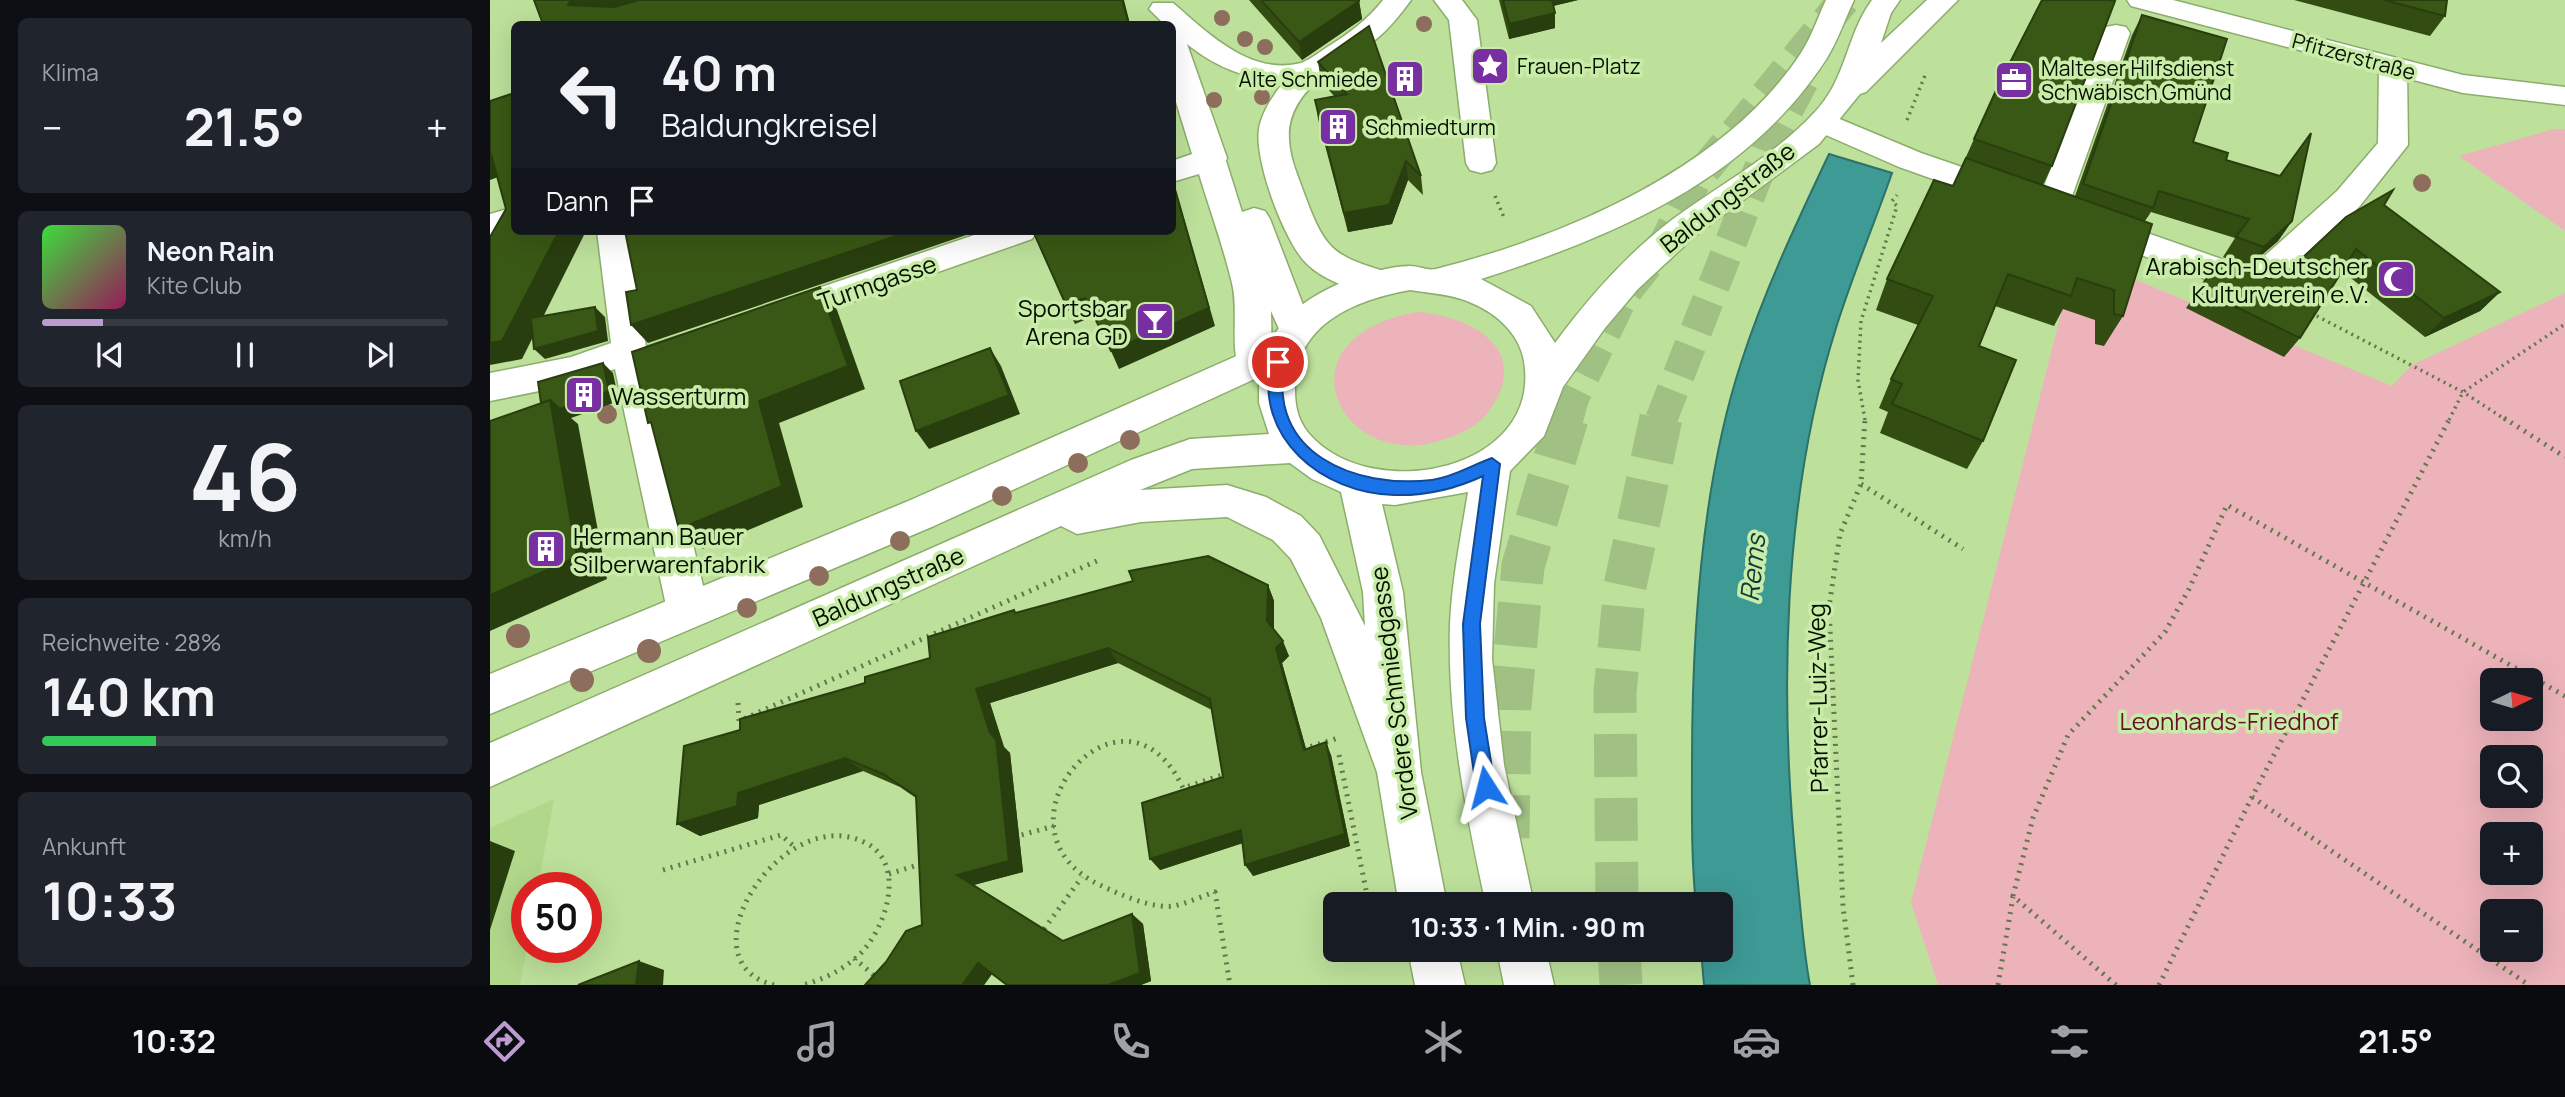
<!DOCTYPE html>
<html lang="de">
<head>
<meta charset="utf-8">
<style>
	body { margin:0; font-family:Manrope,sans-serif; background:#20242c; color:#f1f3f6; height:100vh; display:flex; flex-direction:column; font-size:26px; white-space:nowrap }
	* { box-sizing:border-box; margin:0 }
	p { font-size:23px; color:#9ea1a6 }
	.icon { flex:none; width:38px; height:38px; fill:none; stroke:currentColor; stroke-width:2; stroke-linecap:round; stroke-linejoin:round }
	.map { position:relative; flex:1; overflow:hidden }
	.sheet { display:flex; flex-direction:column; gap:18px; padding:18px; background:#0d0f14; width:490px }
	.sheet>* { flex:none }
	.banner { position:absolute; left:21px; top:21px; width:665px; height:214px; border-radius:10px; box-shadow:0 7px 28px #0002; background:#171b24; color:#f1f3f6; overflow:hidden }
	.needle { width:46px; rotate:85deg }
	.fabs { position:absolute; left:1990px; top:668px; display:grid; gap:14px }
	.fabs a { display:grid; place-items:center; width:63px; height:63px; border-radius:10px; background:#171b24; box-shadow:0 7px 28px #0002; font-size:35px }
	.speed { position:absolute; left:21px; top:872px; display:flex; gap:14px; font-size:35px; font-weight:700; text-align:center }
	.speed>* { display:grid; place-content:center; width:91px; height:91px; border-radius:50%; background:#171b24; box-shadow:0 7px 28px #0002; line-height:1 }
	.speed .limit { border:10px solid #d22; background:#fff; color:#111 }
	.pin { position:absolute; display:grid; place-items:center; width:60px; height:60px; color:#fff; margin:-30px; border:4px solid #fff; border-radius:50%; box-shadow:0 2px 7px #0007 }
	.me { position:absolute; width:77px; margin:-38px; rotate:351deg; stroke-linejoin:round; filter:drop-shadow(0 0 5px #0008) }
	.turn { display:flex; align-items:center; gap:24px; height:147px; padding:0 35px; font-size:32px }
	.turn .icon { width:91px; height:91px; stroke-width:2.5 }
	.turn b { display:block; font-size:49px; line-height:60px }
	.then { display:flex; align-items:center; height:66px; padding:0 35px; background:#0003; gap:14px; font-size:26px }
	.big { font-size:52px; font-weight:700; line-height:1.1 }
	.sheet .card { flex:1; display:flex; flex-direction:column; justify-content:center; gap:10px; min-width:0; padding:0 24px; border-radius:10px; background:#20242c }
	.sheet .dial { align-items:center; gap:0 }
	.dial b { font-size:91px; line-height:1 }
	.song { display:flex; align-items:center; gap:21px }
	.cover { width:84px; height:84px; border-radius:10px; background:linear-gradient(135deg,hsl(120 70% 55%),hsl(330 70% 35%)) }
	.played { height:7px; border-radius:4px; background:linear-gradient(90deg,#bb9bd0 15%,#363941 15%) }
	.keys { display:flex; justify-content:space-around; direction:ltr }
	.heat { display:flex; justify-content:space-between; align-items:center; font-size:38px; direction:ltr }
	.charge { height:10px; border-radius:5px; background:linear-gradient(90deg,#34c759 28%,#363941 0) }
	.trip { position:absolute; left:833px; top:892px; width:410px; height:70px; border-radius:10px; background:#171b24; box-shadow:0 7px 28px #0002; font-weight:700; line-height:70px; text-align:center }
	.tab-bar { display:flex; height:112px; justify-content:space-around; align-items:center; background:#090b0e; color:#9ea1a6 }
	.tab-bar .icon { width:49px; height:49px }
	.tab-bar .on { color:#bb9bd0 }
	.tab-bar b { font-size:32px; color:#f1f3f6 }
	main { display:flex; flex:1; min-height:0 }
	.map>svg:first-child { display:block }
</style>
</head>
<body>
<main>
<section class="sheet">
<div class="card"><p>Klima</p>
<div class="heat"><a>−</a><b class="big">21.5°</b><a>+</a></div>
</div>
<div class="card">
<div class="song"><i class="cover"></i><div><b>Neon Rain</b><p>Kite Club</p></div></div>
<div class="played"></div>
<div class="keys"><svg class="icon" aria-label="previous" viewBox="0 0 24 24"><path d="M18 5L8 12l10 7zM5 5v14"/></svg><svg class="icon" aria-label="pause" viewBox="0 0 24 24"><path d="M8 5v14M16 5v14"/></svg><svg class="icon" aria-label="next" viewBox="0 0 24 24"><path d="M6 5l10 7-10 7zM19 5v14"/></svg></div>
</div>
<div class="card dial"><b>46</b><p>km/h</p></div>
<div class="card"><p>Reichweite · 28%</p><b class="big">140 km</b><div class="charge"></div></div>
<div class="card"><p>Ankunft</p><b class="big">10:33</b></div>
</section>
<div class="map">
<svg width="2075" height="985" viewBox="0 0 2075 985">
	<rect width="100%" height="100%" fill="#bde09b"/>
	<!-- built -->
	<path fill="#b1d78b" d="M64,799L48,887H37V947L30,985H0V828Z"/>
	<!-- green -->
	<path fill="#edb3ba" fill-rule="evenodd" d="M2064,129H2075V231L1969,156Z
		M1586,255L1902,386L1922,365L2075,293V985H1448L1421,903ZM2002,681H2040V719H2002ZM2002,758H2040V796H2002ZM2002,835H2040V873H2002ZM2002,912H2040V950H2002Z
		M927,312C980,316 1042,348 1001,408C991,424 975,432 958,438C852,479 781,338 927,312Z"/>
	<!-- water -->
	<path fill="#3e9a95" stroke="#2d7168" stroke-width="2" d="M1339,154L1402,173C1384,225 1362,276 1346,328C1292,500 1289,697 1307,874C1311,911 1313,949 1320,985H1214L1211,950H1230V905H1206C1201,857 1202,810 1202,762C1202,634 1211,485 1251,363C1274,291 1307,222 1339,154Z"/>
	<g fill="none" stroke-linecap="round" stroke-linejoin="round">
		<!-- highway-tunnel-far1 -->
		<path stroke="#a1c184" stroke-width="32" stroke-dasharray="32 16" stroke-linecap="butt" d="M1077,420L1083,398L1133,295L1176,241L1204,183L1354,0
			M1171,420L1279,145L1320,67"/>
		<!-- highway-tunnel -->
		<path stroke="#a1c184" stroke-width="43" stroke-dasharray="43 21" stroke-linecap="butt" d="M1018,838L1020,706L1033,566L1077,418
			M1127,905L1125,693L1135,586L1171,418
			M1129,950L1131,985"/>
		<!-- street casing -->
		<g stroke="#8cad6b" stroke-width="3">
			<path id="street" d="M893,0H921C910,15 899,29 885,40C852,66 796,88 799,140C800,160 809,178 815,196C836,252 844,256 900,273L905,282L900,291C877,298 833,281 816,263C794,241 764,160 769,129C772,111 784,95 794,81C756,79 727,68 697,44L737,158L736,161L752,212L764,208L775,211L780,219L823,331L818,340L806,344L794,340L781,311L782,364L777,374L764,378L751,374C739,351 749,310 742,283C733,246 720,210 709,174L682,182V161L702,154L682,89V24H674L659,9L663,3H683C718,33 760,76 811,63C820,60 831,51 839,46C860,33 878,19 893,0Z
				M944,0H972L987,20L1006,163L1002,170L991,173L980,170L976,163L959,20Z
				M1626,25L1636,27L1640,33L1577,210L1572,218L1561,221L1550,218L1545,210L1612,33L1616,27Z
				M1903,58L1913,61L1917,67L1918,145L1869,207L1777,293L1765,296L1753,293L1595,234L1590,226L1595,218L1606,215L1760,269L1847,191L1888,143L1889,67L1893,61Z
				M1333,112L1431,153L1527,186L1532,194L1527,202L1516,205L1409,167L1322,129L1318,122L1322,115Z
				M24,207V229L0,236V214Z
				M107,231H139L156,347L192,335L204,339L210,348L204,357L161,373L219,610L213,623L198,628L183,623L177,610L125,369L84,384L0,401V373L81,357L121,343Z
				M496,231H547L542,239L288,328L276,324L271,315L276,306Z"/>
		</g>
		<!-- secondary casing -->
		<g stroke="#8cad6b" stroke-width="3">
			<path id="secondary" d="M1336,0H1364C1355,19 1348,40 1337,58C1258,181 1124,236 991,279L1041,306L1065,343C1099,297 1137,254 1183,219C1231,184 1284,156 1324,113C1357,79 1356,35 1382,0H1410L1401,13L1391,43L1437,0H1468L1376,92L1370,94L1329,144L1205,236L1148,289L1115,328L1073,387L1054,436L1020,471L1004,584L1002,659L1014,765L1044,905H996C976,813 957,719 960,624C962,580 971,536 978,492L905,505L892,504L913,592L931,772L957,905H909L887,772L831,618L801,559L783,540L737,517L651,522L587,534L571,526L0,787V743L641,460L700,439L779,434L769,403V377L444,526L0,714V674L416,502L751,354C762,348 774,343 783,335C788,331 791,324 796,319C812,302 832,291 853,282C873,275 899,266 920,266C929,266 937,271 946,269C1076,236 1236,168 1311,53C1322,36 1328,17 1336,0ZM920,290C938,293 960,294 977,301C1008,313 1033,336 1035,369C1044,471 886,502 823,438C809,424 805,409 805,390C804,325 864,300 920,290ZM800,463L822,479L851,492L873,592L875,626L829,535L811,516L776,497L737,485L650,490L702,469Z
				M1637,0H1683L1973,75L2075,87V105L1973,93L1641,6Z
				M918,950H967L975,985H925Z
				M1007,950H1056L1064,985H1014Z"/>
		</g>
		<!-- path-far1 -->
		<path stroke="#61774d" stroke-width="3.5" stroke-dasharray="2 4.5" stroke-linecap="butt" d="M1417,120L1436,73
			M1005,196L1015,220
			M1821,313L1973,392L2016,420
			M1375,420L1368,380L1371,321L1407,206L1402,201L1407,195
			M1959,420L1973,392L2075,324"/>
		<!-- path -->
		<path stroke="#61774d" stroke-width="5" stroke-dasharray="2 6" stroke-linecap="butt" d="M2014,418L2075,457
			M1371,484L1473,549
			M248,703L249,721L609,560
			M813,749L848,738
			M849,755L876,890
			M738,773L693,788C633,660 488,830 612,886C631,895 663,909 684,906C698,903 712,896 725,892L740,985
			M1762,797L2039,985
			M524,837L564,826
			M173,870L291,835L306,848
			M399,874L434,863
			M554,929L592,877
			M364,958L395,985
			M284,985C189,962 293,800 376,843C418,865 395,930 369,955C353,970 334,979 313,985
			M1363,985L1353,906L1339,607L1350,534L1371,484L1375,418
			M1508,985L1523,897
			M1626,985L1523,896L1543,818L1578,735L1675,632L1699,589L1737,505L2075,696
			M1669,985L1762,797L1960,418"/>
		<!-- street -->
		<use href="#street" fill="#fff" fill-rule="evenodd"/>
		<!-- secondary -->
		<use href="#secondary" fill="#fff" fill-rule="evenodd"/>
	</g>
	<!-- trees -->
	<g fill="#8d6e5c">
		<circle cx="732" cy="18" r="8"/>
		<circle cx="934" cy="24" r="8"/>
		<circle cx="755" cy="39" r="8"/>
		<circle cx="775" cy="47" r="8"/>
		<circle cx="772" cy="97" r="8"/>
		<circle cx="724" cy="100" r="8"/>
		<circle cx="1932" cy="183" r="9"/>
		<circle cx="117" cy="414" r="10"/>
		<circle cx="640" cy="440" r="10"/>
		<circle cx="588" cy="463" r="10"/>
		<circle cx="512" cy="496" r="10"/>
		<circle cx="410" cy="541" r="10"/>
		<circle cx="329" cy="576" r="10"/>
		<circle cx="257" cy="608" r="10"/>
		<circle cx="28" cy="636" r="12"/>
		<circle cx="159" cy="651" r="12"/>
		<circle cx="92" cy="680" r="12"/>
	</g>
	<!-- wall -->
	<path fill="#324c12" d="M759,0H869L872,19L812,60Z
		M1009,0H1088L1063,6L1065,28L1019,39Z
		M1804,0H1957L1955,16L1940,36Z
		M1652,15L1703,142L1736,160L1802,221L1788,241L1759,266L1733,257L1745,238L1661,212L1655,221L1633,316L1614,346L1605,344V320L1573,309L1564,326L1505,306L1489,346L1493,441L1477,469L1390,433L1398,412L1389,408L1401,379L1428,325L1386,310L1397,279L1463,186L1484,139L1562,166L1553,185L1585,196L1642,35Z
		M828,62L931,176L933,195L918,180L902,224L858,232L828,119L825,100L844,96L831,81Z
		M1894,205L2010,292L1990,311L1935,337L1852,271L1810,338L1794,357L1696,308L1729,261L1779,279L1793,276Z
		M778,585L784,601V629L799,656L792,663L816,749L841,755L860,846L763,876L753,843L670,870L733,777L722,710L628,663L500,703L514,747L520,753L533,872L484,885L573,941L642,914L653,924L661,981L651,985H517L502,974L494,985H375L432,925L426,798L410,787L373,771L269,805L268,818L210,836L187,824L250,730L440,658L527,613Z"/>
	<!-- shaded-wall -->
	<path fill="#293e0f" d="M81,0H151L98,15L78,5Z
		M632,0H634L640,24H639Z
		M1059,0H1088L1059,7Z
		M869,1L872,19L812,60L809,42Z
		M1065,13V28L1019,39V24Z
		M0,154H1L19,173L0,180Z
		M916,161L918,180L902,224L858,232L854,213Z
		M682,177L725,326L629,369L621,351Z
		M1802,221L1788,241L1759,266L1774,247Z
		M69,231H96L32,359L0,365V343Z
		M421,231H488L158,343L141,325Z
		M330,287L347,310L375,389L289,423L313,507L213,549L189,529Z
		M2010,292L1990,311L1935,337L1954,318Z
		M595,298L604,316L585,324L576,305Z
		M105,307L115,317L118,341L55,359L44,349Z
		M500,348L511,366L530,414L439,449L426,431Z
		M113,363L123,373L129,401L81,418L88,424L117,579L0,631V595L60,400Z
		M778,585L784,601V636L777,621Z
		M793,641L799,656L792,663L820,763L814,750L786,648Z
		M618,648L628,663L500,703L514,747L520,753L533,872L483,885L467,875L500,733L486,689Z
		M836,742L841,755L860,846L763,876L755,865Z
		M355,758L373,771L269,805L268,818L210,836L187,824L248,793Z
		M751,830L759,841L670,870L660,859Z
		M0,841L25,851L0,930Z
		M642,914L653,924L661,981L651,985H618Z
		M149,961L174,970L173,985H146Z
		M488,963L504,971L494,985H472Z"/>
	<!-- building -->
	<path fill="#3a5815" stroke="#293e0f" stroke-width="2" d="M44,0H81L78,5L124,7L149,0H632L639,24H53Z
		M771,0H869V1L809,42Z
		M1013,0H1062L1065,13L1019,24Z
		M1552,0H1618L1625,1L1562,166L1484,139L1509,84Z
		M1894,0H1957L1955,16Z
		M1652,15L1737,39L1703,142L1738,153L1736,160L1790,176L1821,133L1802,221L1774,247L1746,237L1759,219L1669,191L1663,208L1593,184Z
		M879,26L931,176L916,161L899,205L854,213L825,100L857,94L828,62Z
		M24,93V231H69L12,341L0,343V237L16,209L1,154H0V101Z
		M1476,158L1662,224L1633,316L1624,314V290L1587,278L1581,296L1518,274L1489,346L1526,360L1493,441L1402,404L1412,384L1401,379L1443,296L1397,279L1444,180L1463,186Z
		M682,179L719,308L621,351L595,298L576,305L543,231H682Z
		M1903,190L1894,205L2010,292L1954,318L1866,249L1810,338L1709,289L1729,261L1779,279L1793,276L1856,217Z
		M135,231H421L141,325L136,292L147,290Z
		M330,287L358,366L269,401L292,486L189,529L161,422L158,423L142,352Z
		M105,307L108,331L44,349L41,318Z
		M500,348L519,395L426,431L410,381Z
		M113,363L119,391L70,409L60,400L51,403L48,382Z
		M60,400L87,557L0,595V421Z
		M718,556L778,585L777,621L793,641L786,648L814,750L836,742L855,834L755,865L751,830L660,859L652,803L733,777L720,699L618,648L486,689L500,733L506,739L519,861L467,875L573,941L642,914L650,973L618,985H517L488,963L472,985H375L396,962L416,931L432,925L426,796L393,774L355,758L248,793L247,806L187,824L194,746L250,730V719L375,683V677L440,658L438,637L524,610L525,613L643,581L639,571Z
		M149,961L146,985H88Z"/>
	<!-- route -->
	<path fill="#1a73e8" stroke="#114b97" stroke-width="2" d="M788,356L795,362C776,453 865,489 942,480C964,477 982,465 1002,458L1010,464L990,624L994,718L1005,787L1002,793L996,796L989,793L986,787L976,718L973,624L993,476C965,489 935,496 904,495C832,493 764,438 781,362Z"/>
	<!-- icons -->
	<defs>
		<g id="sight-square" transform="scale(2.0125)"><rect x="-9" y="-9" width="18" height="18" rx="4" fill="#782fa2" stroke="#c9eda8"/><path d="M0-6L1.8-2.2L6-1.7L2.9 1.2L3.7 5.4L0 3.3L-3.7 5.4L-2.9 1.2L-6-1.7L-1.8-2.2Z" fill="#fff"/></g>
		<g id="building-square" transform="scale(2.0125)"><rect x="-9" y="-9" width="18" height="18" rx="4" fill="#782fa2" stroke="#c9eda8"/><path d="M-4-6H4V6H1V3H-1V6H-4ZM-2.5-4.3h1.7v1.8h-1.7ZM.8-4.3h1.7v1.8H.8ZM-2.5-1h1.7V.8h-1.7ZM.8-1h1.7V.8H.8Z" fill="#fff"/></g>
		<g id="office-square" transform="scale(2.0125)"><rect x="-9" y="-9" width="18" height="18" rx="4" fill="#782fa2" stroke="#c9eda8"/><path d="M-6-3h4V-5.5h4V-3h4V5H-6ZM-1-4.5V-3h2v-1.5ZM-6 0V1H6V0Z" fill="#fff"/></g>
		<g id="mosque-square" transform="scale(2.0125)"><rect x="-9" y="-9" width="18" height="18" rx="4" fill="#782fa2" stroke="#c9eda8"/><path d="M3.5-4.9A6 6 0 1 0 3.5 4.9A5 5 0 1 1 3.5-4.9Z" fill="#fff"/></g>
		<g id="bar-square" transform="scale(2.0125)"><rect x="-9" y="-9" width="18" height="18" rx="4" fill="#782fa2" stroke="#c9eda8"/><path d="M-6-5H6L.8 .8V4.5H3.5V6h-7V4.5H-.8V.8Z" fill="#fff"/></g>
	</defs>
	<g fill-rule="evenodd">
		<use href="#sight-square" x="1000" y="66"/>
		<use href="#building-square" x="915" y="79"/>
		<use href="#office-square" x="1524" y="80"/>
		<use href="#building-square" x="848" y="127"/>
		<use href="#mosque-square" x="1906" y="279"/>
		<use href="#bar-square" x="665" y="321"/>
		<use href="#building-square" x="94" y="395"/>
		<use href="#building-square" x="56" y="549"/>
	</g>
	<g text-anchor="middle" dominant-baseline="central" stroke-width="7" stroke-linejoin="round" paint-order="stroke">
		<!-- far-street labels -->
		<g font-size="21" fill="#051000" stroke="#c9eda8">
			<text transform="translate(1864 56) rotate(15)">Pfitzerstraße</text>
		</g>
		<!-- far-poi labels -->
		<g font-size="21" fill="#051000" stroke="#c9eda8" text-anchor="start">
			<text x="1027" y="66">Frauen-Platz</text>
			<text x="1551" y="68">Malteser Hilfsdienst<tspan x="1551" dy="24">Schwäbisch Gmünd</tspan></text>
			<text x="888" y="79" text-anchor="end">Alte Schmiede</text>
			<text x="875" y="127">Schmiedturm</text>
		</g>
		<!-- street labels -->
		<g font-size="24" fill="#051000" stroke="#c9eda8">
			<text transform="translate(1237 197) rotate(-38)">Baldungstraße</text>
			<text transform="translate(387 282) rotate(-19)">Turmgasse</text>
			<text transform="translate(398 586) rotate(-24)">Baldungstraße</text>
			<text transform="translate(903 693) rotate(-97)">Vordere Schmiedgasse</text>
			<text transform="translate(1327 698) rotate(-91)">Pfarrer-Luiz-Weg</text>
		</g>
		<!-- poi labels -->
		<g font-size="24" fill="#051000" stroke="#c9eda8" text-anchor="end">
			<text x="1879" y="265">Arabisch-Deutscher<tspan x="1879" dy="28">Kulturverein e.V.</tspan></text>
			<text x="638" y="307">Sportsbar<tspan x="638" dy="28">Arena GD</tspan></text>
			<text x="121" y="395" text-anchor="start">Wasserturm</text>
			<text x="83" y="535" text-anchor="start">Hermann Bauer<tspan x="83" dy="28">Silberwarenfabrik</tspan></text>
		</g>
		<!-- park labels -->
		<g font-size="24" fill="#651128" stroke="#c9eda8">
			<text x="1739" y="720">Leonhards-Friedhof</text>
		</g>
		<!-- water labels -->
		<g font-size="26" font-style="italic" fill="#0f3a38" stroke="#c9eda8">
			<text transform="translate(1262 568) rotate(-84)">Rems</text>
		</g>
	</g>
</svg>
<div class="fabs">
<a><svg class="needle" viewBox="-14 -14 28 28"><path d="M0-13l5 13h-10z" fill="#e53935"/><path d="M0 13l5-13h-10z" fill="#9ea1a6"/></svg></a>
<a><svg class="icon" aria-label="search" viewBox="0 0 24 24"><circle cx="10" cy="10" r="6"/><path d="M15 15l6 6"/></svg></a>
<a>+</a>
<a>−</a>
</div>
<div class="speed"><div class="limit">50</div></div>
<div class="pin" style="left:788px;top:362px;background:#d93025"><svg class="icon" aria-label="arrive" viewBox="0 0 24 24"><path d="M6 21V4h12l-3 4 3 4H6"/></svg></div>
<svg class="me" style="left:996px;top:787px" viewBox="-20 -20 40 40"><path d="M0-17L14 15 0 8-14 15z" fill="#1a73e8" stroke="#fff" stroke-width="4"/></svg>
<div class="trip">10:33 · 1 Min. · 90 m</div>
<div class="banner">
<div class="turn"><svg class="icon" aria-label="left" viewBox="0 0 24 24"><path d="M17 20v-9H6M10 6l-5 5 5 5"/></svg><div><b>40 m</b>Baldungkreisel</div></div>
<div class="then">Dann<svg class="icon" aria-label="arrive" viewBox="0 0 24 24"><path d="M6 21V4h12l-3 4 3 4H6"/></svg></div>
</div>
</div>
</main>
<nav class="tab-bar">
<b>10:32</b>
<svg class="icon on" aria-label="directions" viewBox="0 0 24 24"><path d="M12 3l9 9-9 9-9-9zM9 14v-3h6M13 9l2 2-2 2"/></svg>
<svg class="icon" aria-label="music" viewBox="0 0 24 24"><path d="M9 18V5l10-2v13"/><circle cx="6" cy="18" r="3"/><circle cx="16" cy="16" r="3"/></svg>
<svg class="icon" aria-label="phone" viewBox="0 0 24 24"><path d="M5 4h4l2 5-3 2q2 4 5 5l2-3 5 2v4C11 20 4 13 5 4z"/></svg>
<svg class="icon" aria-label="climate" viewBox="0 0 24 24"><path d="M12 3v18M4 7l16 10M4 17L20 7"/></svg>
<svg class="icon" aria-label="car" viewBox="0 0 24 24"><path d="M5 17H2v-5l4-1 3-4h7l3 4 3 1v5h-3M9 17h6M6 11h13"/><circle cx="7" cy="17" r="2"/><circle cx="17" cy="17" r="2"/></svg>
<svg class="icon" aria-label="filters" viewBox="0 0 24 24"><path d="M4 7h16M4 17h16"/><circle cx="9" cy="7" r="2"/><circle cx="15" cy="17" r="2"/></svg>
<b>21.5°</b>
</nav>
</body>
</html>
